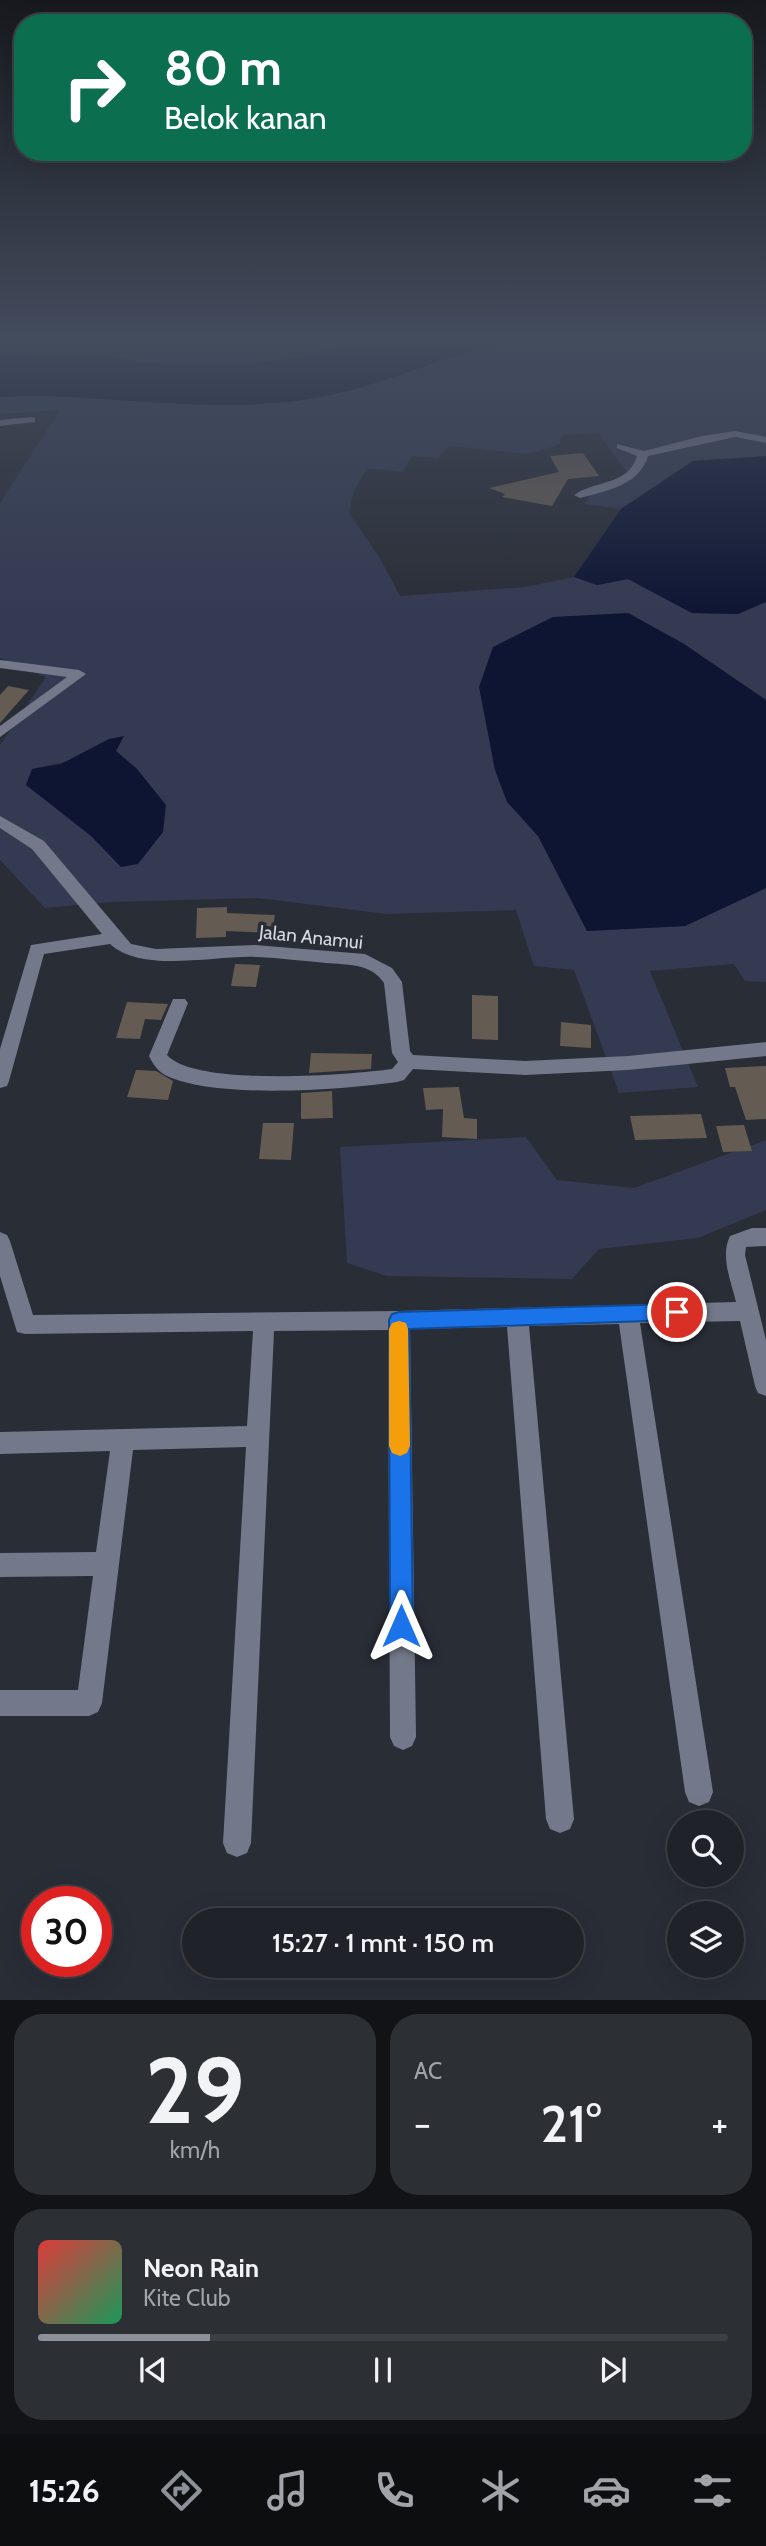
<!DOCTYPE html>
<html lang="id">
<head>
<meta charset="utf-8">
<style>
	body { margin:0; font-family:Cabin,sans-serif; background:#2c2f34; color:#f1f3f6; height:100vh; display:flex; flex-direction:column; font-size:26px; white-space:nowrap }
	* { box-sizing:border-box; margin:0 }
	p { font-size:23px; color:#a1a4a8 }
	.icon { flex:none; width:38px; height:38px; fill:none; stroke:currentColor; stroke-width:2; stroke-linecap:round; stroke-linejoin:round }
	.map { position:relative; height:2000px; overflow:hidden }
	.sheet { display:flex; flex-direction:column; gap:14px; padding:14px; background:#111316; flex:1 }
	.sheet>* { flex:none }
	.guide { position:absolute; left:14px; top:14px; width:738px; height:147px; border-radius:28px; box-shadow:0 7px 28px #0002,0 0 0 2px #3c3f45; background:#0b6e4f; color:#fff; overflow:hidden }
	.controls { position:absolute; left:667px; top:1810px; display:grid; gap:14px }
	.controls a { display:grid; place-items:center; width:77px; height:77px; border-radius:50%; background:#1f2228; box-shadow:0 7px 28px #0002,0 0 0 2px #3c3f45; font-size:35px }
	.speed { position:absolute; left:21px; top:1886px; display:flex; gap:14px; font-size:35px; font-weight:700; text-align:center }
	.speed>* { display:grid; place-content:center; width:91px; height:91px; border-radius:50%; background:#1f2228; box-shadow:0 7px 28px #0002,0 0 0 2px #3c3f45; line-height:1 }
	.speed .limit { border:10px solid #d22; background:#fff; color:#111 }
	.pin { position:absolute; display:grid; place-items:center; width:60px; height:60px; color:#fff; margin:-30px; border:4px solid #fff; border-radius:50%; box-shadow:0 2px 7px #0007 }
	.me { position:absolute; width:77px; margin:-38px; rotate:0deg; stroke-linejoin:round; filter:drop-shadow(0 0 5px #0008) }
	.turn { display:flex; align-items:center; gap:24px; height:147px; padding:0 35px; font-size:32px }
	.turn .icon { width:91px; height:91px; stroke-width:2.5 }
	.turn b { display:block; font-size:49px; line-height:60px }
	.big { font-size:52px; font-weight:600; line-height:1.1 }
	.sheet .widget { flex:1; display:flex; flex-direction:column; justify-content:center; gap:10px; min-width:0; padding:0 24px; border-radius:28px; background:#2c2f34 }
	.sheet .dial { align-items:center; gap:0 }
	.dial b { font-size:91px; line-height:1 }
	.song { display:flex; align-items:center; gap:21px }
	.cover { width:84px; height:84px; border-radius:10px; background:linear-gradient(135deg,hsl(0 70% 55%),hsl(150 70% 35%)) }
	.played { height:7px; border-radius:4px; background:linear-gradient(90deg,#8c9099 25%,#3c3f45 25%) }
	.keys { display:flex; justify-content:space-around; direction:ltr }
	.heat { display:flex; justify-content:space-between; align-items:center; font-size:38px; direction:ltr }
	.sheet .tiles { flex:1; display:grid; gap:14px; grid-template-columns:1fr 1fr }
	.widget:last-child { grid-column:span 2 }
	.trip { position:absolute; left:182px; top:1908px; width:402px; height:70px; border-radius:35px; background:#1f2228; box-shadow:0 7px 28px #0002,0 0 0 2px #3c3f45; font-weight:600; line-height:70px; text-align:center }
	.tab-bar { display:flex; height:112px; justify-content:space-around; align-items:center; background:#0c0e10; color:#a1a4a8 }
	.tab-bar .icon { width:49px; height:49px }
	.tab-bar .current { color:#8c9099 }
	.tab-bar b { font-size:32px; color:#f1f3f6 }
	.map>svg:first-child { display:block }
</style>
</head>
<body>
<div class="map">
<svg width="766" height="2000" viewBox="0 0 766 2000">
	<rect width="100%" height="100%" fill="#292d36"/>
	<!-- green -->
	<path fill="#333a52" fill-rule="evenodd" d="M523,336H766V456L693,461L621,509L585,504L595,487L628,474L598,433L562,435L559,445L527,454L449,446L438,458L412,456L402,472L367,468L353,493L349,513L381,560L400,596L525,587L574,577L597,585L628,579L692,613L738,614L766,602V700L684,644L628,613L507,801L538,836L587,931L685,926L766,888V982L745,981L734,964L650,971L698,1087L619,1093L574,970L534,966L516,910L386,914L258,898L111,902L45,908L0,860V745L46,677L0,658V503L60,410L0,414V397C34,394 67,397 101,399C163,403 226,408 287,402C369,394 444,354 523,336ZM116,751L137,769L121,867L32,769Z
		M526,1137L557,1180L634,1188L766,1140V1210L698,1238L599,1249L572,1279L387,1276L347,1263L340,1147Z"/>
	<!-- water -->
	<path fill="#0e1533" d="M381,336H523C444,354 369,394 287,402C226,408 163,403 101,399C67,397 34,394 0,397V356L118,357L140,363L249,364L307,356Z
		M766,456V602L738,614L692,613L628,579L597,585L574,577L621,509L693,461Z
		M628,613L684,644L766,700V888L685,926L587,931L538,836L507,802L495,770L479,687L493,647L553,617Z
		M124,736L116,751L137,769L166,805L163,832L138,864L121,867L91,836L26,785L32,769L61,764L109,739Z"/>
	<!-- building -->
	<path fill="#645b53" d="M583,453L599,476L568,479L552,506L502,497L505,494L489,488L559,472L550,456Z
		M8,686L29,690L0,723V695Z
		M227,907V913L275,915L272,933L226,931V937L196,938L197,908Z
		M235,964L260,965L256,987L231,986Z
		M472,995L498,996V1040L472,1039Z
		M127,1002L168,1004L161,1020L145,1019L140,1039L116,1038Z
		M561,1022L591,1025V1048L560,1046Z
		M311,1053L372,1054L371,1069L309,1073Z
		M766,1066V1119L746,1120L735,1087H730L725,1068Z
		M136,1070L156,1071L173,1081L168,1100L127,1097Z
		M459,1087L464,1118L477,1119V1139L442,1137L443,1109L426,1110L423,1088Z
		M332,1091L333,1118L301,1119V1093Z
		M701,1114L707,1138L635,1140L630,1116Z
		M263,1123H294L291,1160L259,1159Z
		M744,1125L752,1151L723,1152L716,1126Z"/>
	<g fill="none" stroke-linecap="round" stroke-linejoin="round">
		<!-- minor -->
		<path fill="#73798a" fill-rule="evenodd" d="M31,417L35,418V422L0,426V420Z
			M735,431L766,437V443L735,437L648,456C640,485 606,491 580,498L574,495C595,480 628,486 637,456L617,448V444L644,451L702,436Z
			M0,660L79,670L86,674L0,737V726L67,677L0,668Z
			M0,816L44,841L131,944L156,949L255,945L365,954L392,968L402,982L410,1051L413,1055L525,1061L628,1056L766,1042V1056L628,1070L525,1075L413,1069L404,1080L397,1082C342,1090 216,1099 167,1076C158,1072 153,1064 149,1056L173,999H185L188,1003L167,1055C195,1087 349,1075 392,1069L398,1062L392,1053L384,983C371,963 348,965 326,963C303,961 280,958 257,957C215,955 143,974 110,944L44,954L9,1081L7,1086L0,1088V1049L31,945L102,934L32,849L0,828Z
			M752,1228H766V1246L746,1247L745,1255L766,1340V1396L758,1393L755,1386L740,1321L640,1323L713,1792L709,1802L699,1806L689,1802L685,1792L619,1324L529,1326L574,1819L570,1829L560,1833L550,1829L546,1819L507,1327L410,1329L416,1737L412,1746L403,1750L394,1746L390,1737L388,1330L274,1331L251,1843L247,1853L237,1857L227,1853L223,1843L246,1447L133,1450L102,1703L98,1712L89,1716H0V1690H78L93,1576L0,1577V1553L96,1552L110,1451L0,1454V1432L247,1426L253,1331L25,1334L17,1332L0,1276V1232L7,1235L10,1241L33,1315L399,1311L736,1302C731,1281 720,1256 730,1236Z"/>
	</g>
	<!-- sky -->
	<linearGradient id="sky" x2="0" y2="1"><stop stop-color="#17191e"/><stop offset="0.55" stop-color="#434c5d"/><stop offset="1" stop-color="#434c5d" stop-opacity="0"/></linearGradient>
	<rect width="766" height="616" fill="url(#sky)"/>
	<!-- route -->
	<path fill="#1a73e8" stroke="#114b97" stroke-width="2" d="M677,1304L684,1306L687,1312L684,1318L677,1320L409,1329L413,1626L410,1634L401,1637L393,1634L390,1626L389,1320L392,1314L399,1312Z"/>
	<!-- slow -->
	<path fill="#f59e0b" d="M399,1321L406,1323L408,1329L410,1446L407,1453L400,1456L392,1453L389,1446V1329L392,1323Z"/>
	<g text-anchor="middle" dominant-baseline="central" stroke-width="7" stroke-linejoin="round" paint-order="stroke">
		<!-- street labels -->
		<g font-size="19" fill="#d7dae0" stroke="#292d36">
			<text transform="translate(311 937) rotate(6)">Jalan Anamui</text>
		</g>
	</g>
</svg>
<div class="controls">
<a><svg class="icon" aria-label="search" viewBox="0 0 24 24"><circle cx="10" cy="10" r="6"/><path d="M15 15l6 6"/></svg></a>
<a><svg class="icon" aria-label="layers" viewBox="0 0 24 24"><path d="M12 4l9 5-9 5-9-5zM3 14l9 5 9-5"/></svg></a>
</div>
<div class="speed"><div class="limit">30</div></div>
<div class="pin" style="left:677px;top:1312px;background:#d93025"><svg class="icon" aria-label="arrive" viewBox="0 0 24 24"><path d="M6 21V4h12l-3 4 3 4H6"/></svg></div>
<svg class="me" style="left:401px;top:1626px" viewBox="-20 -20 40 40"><path d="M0-17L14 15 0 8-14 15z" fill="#1a73e8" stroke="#fff" stroke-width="4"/></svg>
<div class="trip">15:27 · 1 mnt · 150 m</div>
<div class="guide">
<div class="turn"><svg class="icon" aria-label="right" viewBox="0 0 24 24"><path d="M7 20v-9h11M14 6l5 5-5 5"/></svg><div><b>80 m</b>Belok kanan</div></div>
</div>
</div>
<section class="sheet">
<div class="tiles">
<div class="widget dial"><b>29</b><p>km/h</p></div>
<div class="widget"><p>AC</p>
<div class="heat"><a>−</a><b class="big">21°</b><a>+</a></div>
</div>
<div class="widget">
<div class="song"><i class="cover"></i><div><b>Neon Rain</b><p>Kite Club</p></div></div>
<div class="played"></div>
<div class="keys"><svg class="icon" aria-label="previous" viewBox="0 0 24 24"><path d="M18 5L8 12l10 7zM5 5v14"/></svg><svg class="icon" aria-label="pause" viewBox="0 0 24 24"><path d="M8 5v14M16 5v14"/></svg><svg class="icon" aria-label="next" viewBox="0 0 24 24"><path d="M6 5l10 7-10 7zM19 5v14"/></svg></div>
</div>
</div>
</section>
<nav class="tab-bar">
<b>15:26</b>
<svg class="icon current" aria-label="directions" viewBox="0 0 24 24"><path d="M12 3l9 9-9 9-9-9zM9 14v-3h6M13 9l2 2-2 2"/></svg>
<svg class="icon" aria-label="music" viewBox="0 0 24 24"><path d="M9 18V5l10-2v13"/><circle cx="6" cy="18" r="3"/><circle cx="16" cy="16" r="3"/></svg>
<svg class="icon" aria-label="phone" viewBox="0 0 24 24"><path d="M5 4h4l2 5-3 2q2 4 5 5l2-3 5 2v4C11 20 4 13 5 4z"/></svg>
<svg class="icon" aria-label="climate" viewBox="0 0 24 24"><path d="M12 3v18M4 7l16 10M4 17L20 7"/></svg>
<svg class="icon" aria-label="car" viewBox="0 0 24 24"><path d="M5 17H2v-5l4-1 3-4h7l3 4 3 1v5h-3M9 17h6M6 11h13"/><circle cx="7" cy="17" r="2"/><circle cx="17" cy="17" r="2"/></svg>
<svg class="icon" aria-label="filters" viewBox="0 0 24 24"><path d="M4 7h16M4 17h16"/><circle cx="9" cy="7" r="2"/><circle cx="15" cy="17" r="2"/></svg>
</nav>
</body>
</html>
